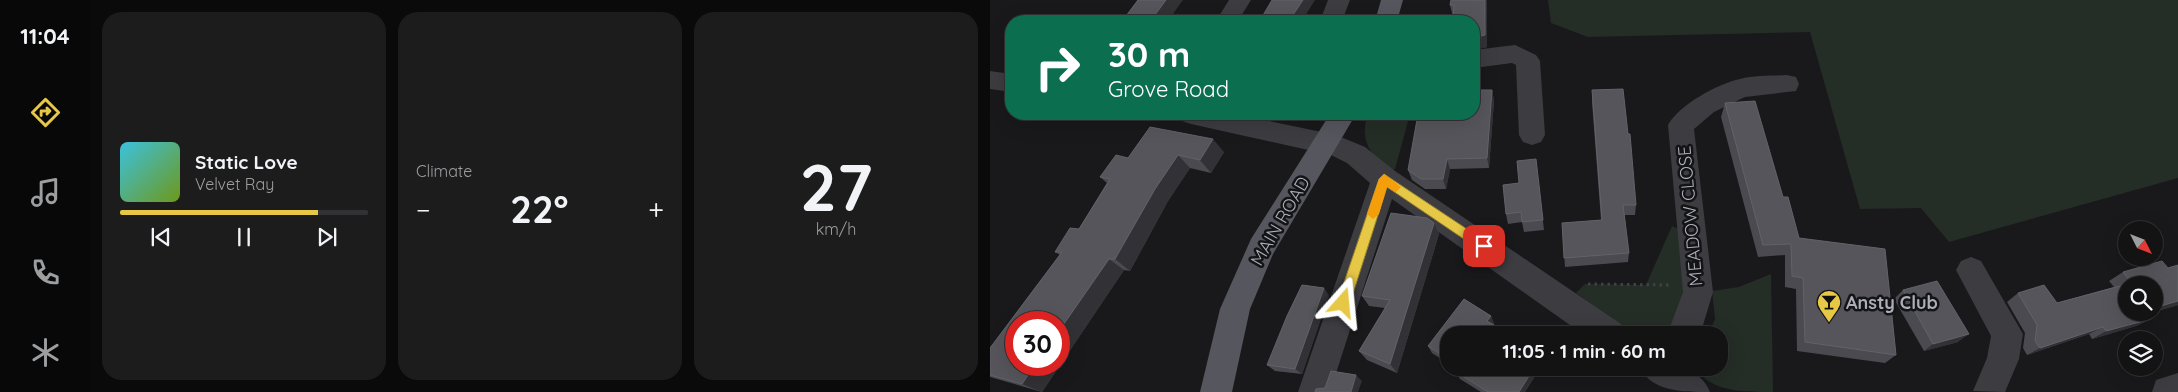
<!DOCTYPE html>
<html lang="en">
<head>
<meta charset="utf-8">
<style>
	body { margin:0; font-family:Quicksand,sans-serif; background:#1c1c1d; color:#f1f3f6; height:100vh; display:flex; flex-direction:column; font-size:19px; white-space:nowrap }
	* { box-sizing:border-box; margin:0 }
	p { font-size:16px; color:#9d9ea0 }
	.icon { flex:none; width:28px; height:28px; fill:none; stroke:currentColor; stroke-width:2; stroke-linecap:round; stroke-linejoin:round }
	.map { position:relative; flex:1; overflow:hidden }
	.drawer { display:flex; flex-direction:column; gap:12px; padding:12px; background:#0a0a0b; width:900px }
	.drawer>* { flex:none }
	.top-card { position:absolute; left:15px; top:15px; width:475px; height:105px; border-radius:20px; box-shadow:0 5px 20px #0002,0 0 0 1px #323234; background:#0b6e4f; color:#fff; overflow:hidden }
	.needle { width:32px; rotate:132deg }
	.fabs { position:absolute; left:1128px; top:221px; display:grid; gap:10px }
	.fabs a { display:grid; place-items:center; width:45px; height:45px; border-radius:50%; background:#131314; box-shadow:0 5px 20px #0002,0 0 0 1px #323234; font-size:25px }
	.speed { position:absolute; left:15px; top:311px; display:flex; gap:10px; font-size:25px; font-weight:700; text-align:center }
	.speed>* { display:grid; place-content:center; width:65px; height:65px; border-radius:50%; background:#131314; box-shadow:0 5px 20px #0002,0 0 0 1px #323234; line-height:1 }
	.speed .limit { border:8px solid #d22; background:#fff; color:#111 }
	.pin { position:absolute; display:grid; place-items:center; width:42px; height:42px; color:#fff; margin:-21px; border-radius:10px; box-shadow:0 2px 8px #0006 }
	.me { position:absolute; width:55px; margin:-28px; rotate:18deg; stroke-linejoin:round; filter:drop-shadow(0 0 4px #0008) }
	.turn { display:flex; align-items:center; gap:18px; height:105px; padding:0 20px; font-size:22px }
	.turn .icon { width:65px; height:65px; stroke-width:2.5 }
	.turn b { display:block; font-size:35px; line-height:42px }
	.big { font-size:38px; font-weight:800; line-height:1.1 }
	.drawer .tile { flex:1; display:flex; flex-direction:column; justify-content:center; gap:8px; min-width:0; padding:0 18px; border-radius:20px; background:#1c1c1d }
	.drawer .dial { align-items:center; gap:0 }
	.dial b { font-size:65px; line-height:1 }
	.song { display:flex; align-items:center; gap:15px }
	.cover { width:60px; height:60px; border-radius:8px; background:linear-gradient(135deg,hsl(190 70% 55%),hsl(80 70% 35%)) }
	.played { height:5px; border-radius:2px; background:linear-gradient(90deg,#e6c746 80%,#323234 80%) }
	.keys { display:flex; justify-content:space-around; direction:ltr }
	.heat { display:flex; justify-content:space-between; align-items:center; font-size:28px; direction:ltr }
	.drawer .tiles { flex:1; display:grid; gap:12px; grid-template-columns:repeat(3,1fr) }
	.trip { position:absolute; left:450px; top:326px; width:288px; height:50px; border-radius:20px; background:#131314; box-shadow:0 5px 20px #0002,0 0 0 1px #323234; font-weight:800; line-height:50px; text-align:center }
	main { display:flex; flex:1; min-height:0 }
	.menu { display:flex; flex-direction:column; width:90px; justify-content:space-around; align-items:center; background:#080808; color:#9d9ea0 }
	.menu .icon { width:35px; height:35px }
	.menu .active { color:#e6c746 }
	.menu b { font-size:22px; color:#f1f3f6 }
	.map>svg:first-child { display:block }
</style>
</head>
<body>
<main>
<nav class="menu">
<b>11:04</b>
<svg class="icon active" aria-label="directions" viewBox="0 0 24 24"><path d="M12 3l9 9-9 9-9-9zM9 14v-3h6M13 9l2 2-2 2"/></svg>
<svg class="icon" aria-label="music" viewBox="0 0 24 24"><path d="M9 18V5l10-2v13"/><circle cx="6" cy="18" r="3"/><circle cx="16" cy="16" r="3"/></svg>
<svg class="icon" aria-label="phone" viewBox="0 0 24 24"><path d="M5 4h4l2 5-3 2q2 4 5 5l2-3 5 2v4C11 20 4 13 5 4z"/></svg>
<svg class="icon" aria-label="climate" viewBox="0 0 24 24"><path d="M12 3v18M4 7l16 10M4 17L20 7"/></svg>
</nav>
<section class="drawer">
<div class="tiles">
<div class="tile">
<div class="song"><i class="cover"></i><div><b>Static Love</b><p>Velvet Ray</p></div></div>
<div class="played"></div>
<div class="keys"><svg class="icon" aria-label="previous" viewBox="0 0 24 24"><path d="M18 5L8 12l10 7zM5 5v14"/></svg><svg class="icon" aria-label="pause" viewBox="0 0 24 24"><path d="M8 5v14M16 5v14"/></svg><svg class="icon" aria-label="next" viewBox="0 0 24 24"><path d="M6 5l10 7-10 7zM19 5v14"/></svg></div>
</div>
<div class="tile"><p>Climate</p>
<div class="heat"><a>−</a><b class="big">22°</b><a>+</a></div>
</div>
<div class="tile dial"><b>27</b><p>km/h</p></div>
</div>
</section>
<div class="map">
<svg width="1188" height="392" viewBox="0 0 1188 392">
	<rect width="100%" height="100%" fill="#19191b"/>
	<!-- green -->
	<path fill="#252d27" d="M558,0H1188V178L959,242L931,208L870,209L820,32L598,37L561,23Z
		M378,114H420L405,169L399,171C380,154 369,140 378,114Z
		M682,226L691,230L699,246L687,335H644L586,293L595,284L656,285Z
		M781,274L783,392C752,392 721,392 706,368H729V335H718L725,319L722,291L749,287Z"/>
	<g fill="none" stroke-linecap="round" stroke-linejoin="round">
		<!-- path -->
		<path stroke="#404146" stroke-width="3" stroke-dasharray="2.5 4" stroke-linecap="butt" d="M598,284L679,285"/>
		<!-- minor -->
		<path fill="#3c3c41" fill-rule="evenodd" d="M239,0H261L248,21H226Z
			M338,0H360L352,21H330Z
			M525,45L546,55L550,61L555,135L551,142L542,145L533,142L529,135L526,65L522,63L484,68V50Z
			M0,71L21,74V92L0,89Z
			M797,75L806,77L809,84L806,91L755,97L724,112L704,129L723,292L710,335H677L693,292L678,125C689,105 727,84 750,79C765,75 782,76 797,75Z
			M188,114H246L346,135L375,147L405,171L631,324L636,335H594L402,199L340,392H308L380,183L357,163L341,155L201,124L192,121Z
			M981,257L991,261L1033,334L1029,359L1015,392L983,391L997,358L1001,336L966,270L971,261Z
			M650,368C676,365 709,364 720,392C693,392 663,392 650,368Z
			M1188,373V392H1162L1166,380Z"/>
		<!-- major -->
		<path fill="#56575e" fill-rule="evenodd" d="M391,0H413L407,21H385Z
			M340,114H366L283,254L260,309L242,392H210L230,309L261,239Z"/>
	</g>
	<!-- wall -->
	<path fill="#4a4a50" d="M461,0H497V47L484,50V21L463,17L460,5Z
		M136,16L178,21H141Z
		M484,59L486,70L484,90H502L504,101L499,168L460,169L456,189H435L422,180L418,170Z
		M602,90L638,134L646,205L645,215H634L639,253L638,262L575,267L572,223L611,220L602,102Z
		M735,103L793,197L809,238L906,355L895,363L807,351L806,289L795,287V255L768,257L731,117Z
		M234,152L221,173L200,168L178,201L140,271L134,270L52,392L0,377V348L70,255L65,252L89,229L117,183L110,177L138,158Z
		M546,159L554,230L534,232L532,222L518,224L516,214L529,183Z
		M444,223L449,234L407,373L377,360L369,351L395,308L379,306L372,296Z
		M1188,265V305L1164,312H1136H1161L1157,314L1161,319L1146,326L1102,339L1099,334L1037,355L1033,348L1035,333L1017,302L1028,293L1067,303L1124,287L1119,281L1133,272L1178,268Z
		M913,290L968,342L934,351L904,299Z
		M339,295L312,374L285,371L277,365Z
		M474,299L501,316L504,324L503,325L521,335H459V364L442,353L438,346Z
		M463,368H550L535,392H491L470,379L466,372L468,370Z"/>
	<!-- shaded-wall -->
	<path fill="#323236" d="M176,0H193L178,21H163L162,19Z
		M313,0H325L312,21H299Z
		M495,0H497V47L484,50V38Z
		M484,59L486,70L484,93Z
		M502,90L504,101L499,168L497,158Z
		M223,139L234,152L221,173L210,160Z
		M188,155L200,168L178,201L140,271L125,259L165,189Z
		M457,159L460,169L456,189L453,179Z
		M444,223L449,234L407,373L400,364Z
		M119,259L134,270L52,392L32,384L45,365H69V331Z
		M334,288L339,295L312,374L305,369Z
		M1188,301V305L1164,312V308Z
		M501,316L504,324L500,329L497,321Z
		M1161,319L1146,326L1102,339L1116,331Z
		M1113,327L1099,334L1037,355L1050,348Z
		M979,334L968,342L934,351L943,344Z
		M544,368H550L535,392H529Z
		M366,375L372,381L368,392H361Z"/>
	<!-- building -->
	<path fill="#55555b" stroke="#62636a" d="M148,0H176L162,19L136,16Z
		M282,0H313L299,21H273L276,18L272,17Z
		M461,0H495V35L484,38V21H463L464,5H460Z
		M633,89L638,134H640L646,205H633L639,253L574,258L572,223L612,220L602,90Z
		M484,90H502L497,158L457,159L453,179H431L418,170L428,114H484Z
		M765,101L793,197H798L809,238L895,249L906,355L815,342L813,278L802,276L801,244L773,245L735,103Z
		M160,127L223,139L210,160L188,155L165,189L125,259H119L69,331V322H26V365H45L32,384L0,375V348L72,252H65L80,228L89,229L120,179L110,177L126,155L138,158Z
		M546,159L553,220L532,222L531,212L516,214L513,185L529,183L527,161Z
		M401,213L437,218L444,223L400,364L369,351L400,300L372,296Z
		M1172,261L1178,268L1188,265V301L1164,308V285H1136V312H1157L1161,319L1116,331L1113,327L1050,348L1045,341L1047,325L1028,293L1054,285L1067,303L1141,283L1133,272Z
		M947,281L979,334L943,344L913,290Z
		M312,285L334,288L305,369L277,365L297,316Z
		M474,299L501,316L497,321L521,335H459V360L438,346Z
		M470,368H544L529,392H498L466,372Z
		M341,371L366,375L361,392H325L326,389L335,388Z"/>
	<!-- route -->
	<path fill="#e6c746" stroke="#96812e" d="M394,174L498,243L500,246L498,250H490L397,187L360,303L358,308L353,309L349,308L347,303L389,179Z"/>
	<!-- slow -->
	<path fill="#f59e0b" d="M394,174L411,187L406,192L397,187L389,214L383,219L377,214L389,179Z"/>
	<!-- icons -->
	<defs>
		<g id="bar-pin" transform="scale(1.25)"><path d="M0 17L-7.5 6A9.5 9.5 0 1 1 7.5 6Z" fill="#e6c746" stroke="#141416"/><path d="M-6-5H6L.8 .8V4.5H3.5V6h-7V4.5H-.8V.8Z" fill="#111"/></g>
	</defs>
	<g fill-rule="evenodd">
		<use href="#bar-pin" x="839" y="302"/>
	</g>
	<g text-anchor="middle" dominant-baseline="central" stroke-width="5" stroke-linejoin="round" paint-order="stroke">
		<!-- street labels -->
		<g font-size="18" fill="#acaeb9" stroke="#141416">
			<text transform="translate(700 216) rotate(-95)">MEADOW CLOSE</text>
			<text transform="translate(290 221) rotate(-60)">MAIN ROAD</text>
		</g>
		<!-- poi labels -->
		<g font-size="18" font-weight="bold" fill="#acaeb9" stroke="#141416" text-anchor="start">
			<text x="856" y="302">Ansty Club</text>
		</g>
	</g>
</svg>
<div class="fabs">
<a><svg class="needle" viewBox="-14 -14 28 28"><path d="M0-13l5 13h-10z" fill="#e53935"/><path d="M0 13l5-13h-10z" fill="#9d9ea0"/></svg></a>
<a><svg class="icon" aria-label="search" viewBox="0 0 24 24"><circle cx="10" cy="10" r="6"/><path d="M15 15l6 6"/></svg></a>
<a><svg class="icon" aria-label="layers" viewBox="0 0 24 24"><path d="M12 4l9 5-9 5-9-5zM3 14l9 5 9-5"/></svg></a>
</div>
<div class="speed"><div class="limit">30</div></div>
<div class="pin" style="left:494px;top:246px;background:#d93025"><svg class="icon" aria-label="arrive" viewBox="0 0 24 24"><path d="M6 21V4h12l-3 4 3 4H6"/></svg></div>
<svg class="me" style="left:353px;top:303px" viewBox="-20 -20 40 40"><path d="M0-17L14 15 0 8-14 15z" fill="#e6c746" stroke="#fff" stroke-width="4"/></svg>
<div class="trip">11:05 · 1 min · 60 m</div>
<div class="top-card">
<div class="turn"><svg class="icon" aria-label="right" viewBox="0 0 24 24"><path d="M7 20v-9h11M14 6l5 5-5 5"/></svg><div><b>30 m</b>Grove Road</div></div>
</div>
</div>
</main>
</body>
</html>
